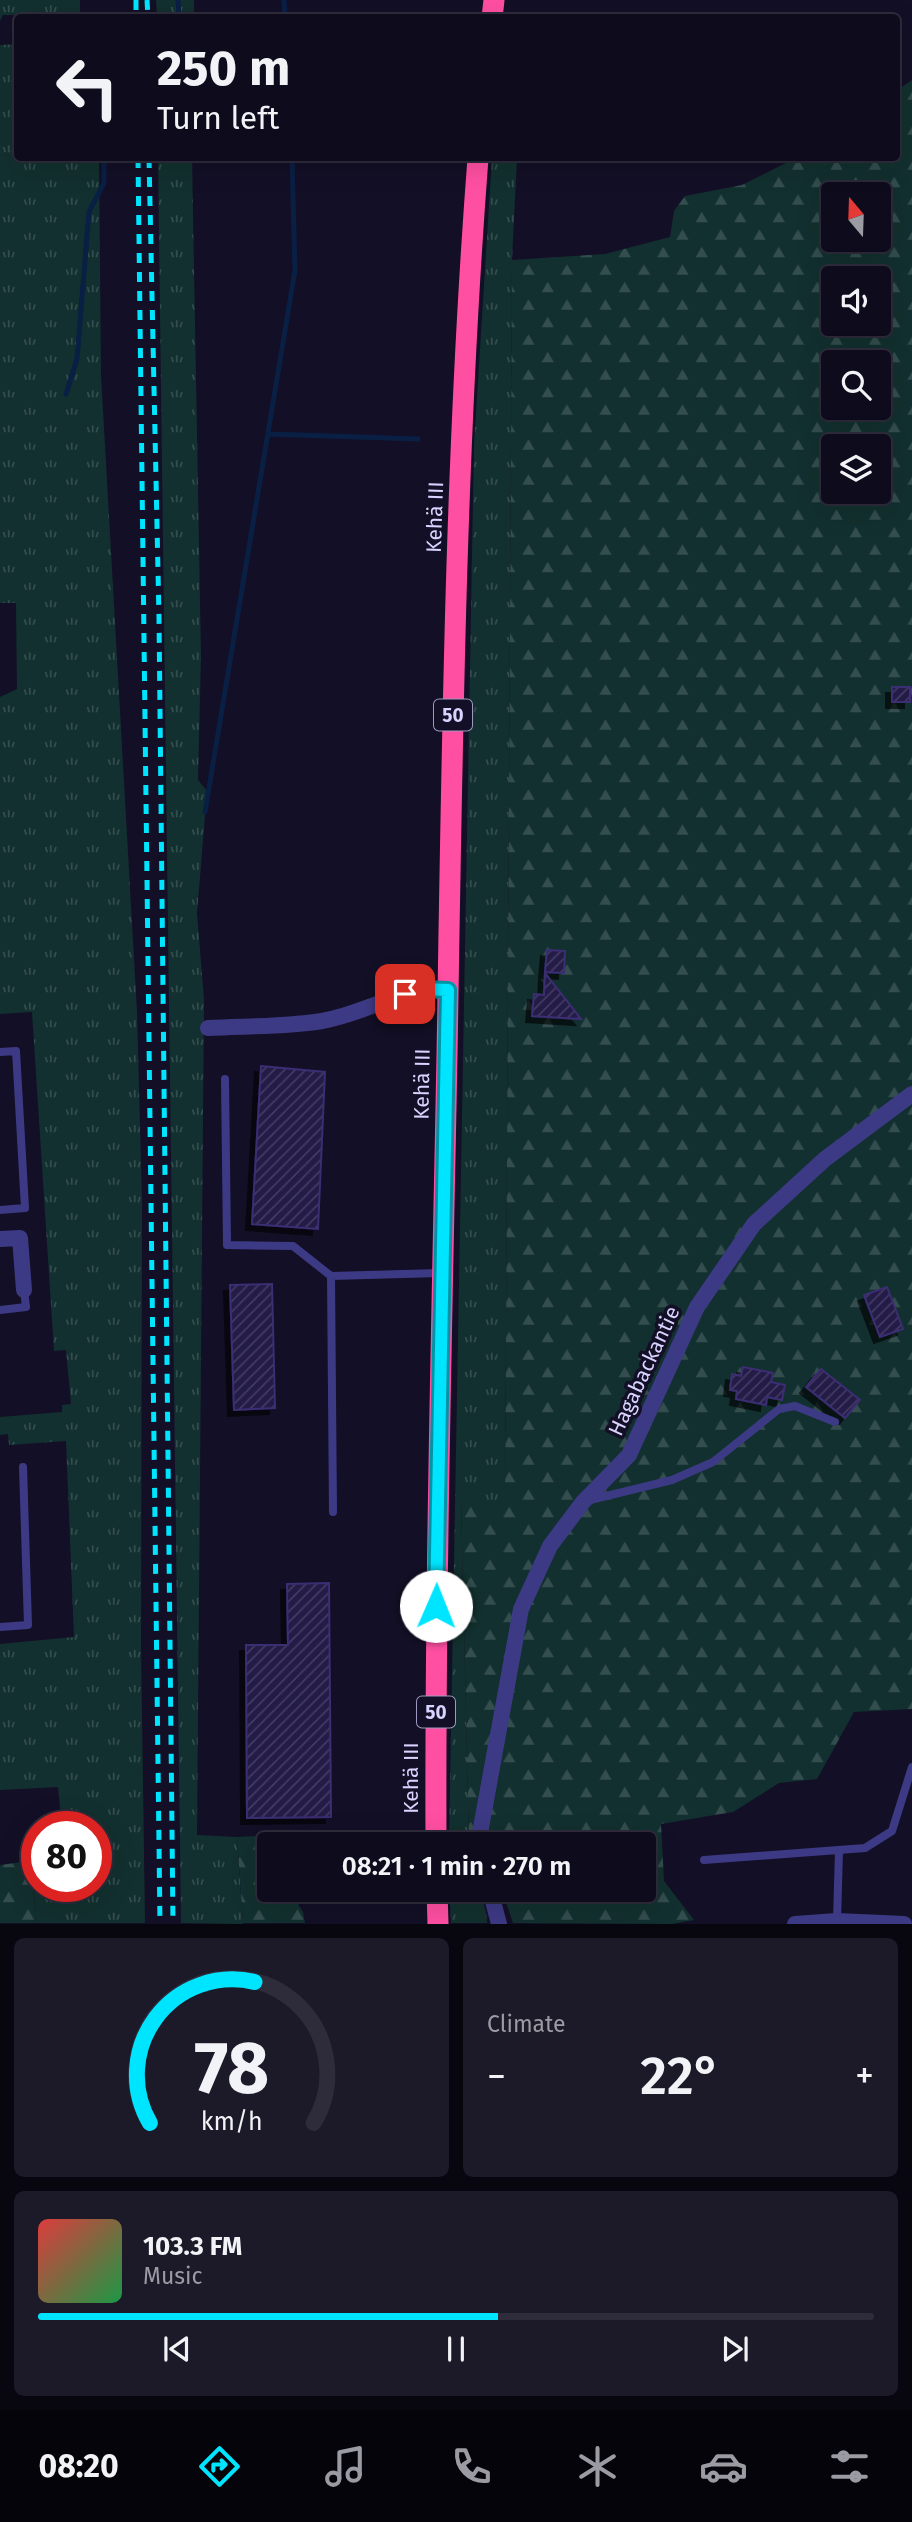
<!DOCTYPE html>
<html lang="en">
<head>
<meta charset="utf-8">
<style>
	body { margin:0; font-family:"Fira Sans",sans-serif; background:#1c1929; color:#f1f3f6; height:100vh; display:flex; flex-direction:column; font-size:26px; white-space:nowrap }
	* { box-sizing:border-box; margin:0 }
	p { font-size:23px; color:#9b9ba3 }
	.icon { flex:none; width:38px; height:38px; fill:none; stroke:currentColor; stroke-width:2; stroke-linecap:round; stroke-linejoin:round }
	.map { position:relative; height:1924px; overflow:hidden }
	.side { display:flex; flex-direction:column; gap:14px; padding:14px; background:#08060f; flex:1 }
	.side>* { flex:none }
	.guide { position:absolute; left:14px; top:14px; width:886px; height:147px; border-radius:7px; box-shadow:0 7px 28px #0002,0 0 0 2px #2e2b3b; background:#0e0b1c; color:#f1f3f6; overflow:hidden }
	.needle { width:46px; rotate:341deg }
	.tools { position:absolute; left:821px; top:182px; display:grid; gap:14px }
	.tools a { display:grid; place-items:center; width:70px; height:70px; border-radius:7px; background:#0e0b1c; box-shadow:0 7px 28px #0002,0 0 0 2px #2e2b3b; font-size:35px }
	.speed { position:absolute; left:21px; top:1811px; display:flex; gap:14px; font-size:35px; font-weight:700; text-align:center }
	.speed>* { display:grid; place-content:center; width:91px; height:91px; border-radius:50%; background:#0e0b1c; box-shadow:0 7px 28px #0002,0 0 0 2px #2e2b3b; line-height:1 }
	.speed .limit { border:10px solid #d22; background:#fff; color:#111 }
	.pin { position:absolute; display:grid; place-items:center; width:60px; height:60px; color:#fff; margin:-30px; border-radius:14px; box-shadow:0 4px 10px #0006 }
	.me { position:absolute; width:77px; margin:-38px; rotate:1deg; stroke-linejoin:round; filter:drop-shadow(0 0 5px #0008) }
	.turn { display:flex; align-items:center; gap:24px; height:147px; padding:0 28px; font-size:32px }
	.turn .icon { width:91px; height:91px; stroke-width:2.5 }
	.turn b { display:block; font-size:49px; line-height:60px }
	.big { font-size:52px; font-weight:600; line-height:1.1 }
	.side .widget { flex:1; display:flex; flex-direction:column; justify-content:center; gap:10px; min-width:0; padding:0 24px; border-radius:10px; background:#1c1929 }
	.side .dial { align-items:center; gap:0 }
	.dial svg { height:182px; overflow:visible; fill:none; stroke:#2e2b3b; stroke-width:7; stroke-linecap:round; text-anchor:middle }
	.dial text { fill:#f1f3f6; stroke:none }
	.song { display:flex; align-items:center; gap:21px }
	.cover { width:84px; height:84px; border-radius:10px; background:linear-gradient(135deg,hsl(0 70% 55%),hsl(140 70% 35%)) }
	.played { height:7px; border-radius:4px; background:linear-gradient(90deg,#00e5ff 55%,#2e2b3b 55%) }
	.keys { display:flex; justify-content:space-around; direction:ltr }
	.heat { display:flex; justify-content:space-between; align-items:center; font-size:38px; direction:ltr }
	.side .tiles { flex:1; display:grid; gap:14px; grid-template-columns:1fr 1fr }
	.widget:last-child { grid-column:span 2 }
	.trip { position:absolute; left:257px; top:1832px; width:399px; height:70px; border-radius:7px; background:#0e0b1c; box-shadow:0 7px 28px #0002,0 0 0 2px #2e2b3b; font-weight:600; line-height:70px; text-align:center }
	.menu { display:flex; height:112px; justify-content:space-around; align-items:center; background:#06040b; color:#9b9ba3 }
	.menu .icon { width:49px; height:49px }
	.menu .current { color:#00e5ff }
	.menu b { font-size:32px; color:#f1f3f6 }
	.map>svg:first-child { display:block }
</style>
</head>
<body>
<div class="map">
<svg width="912" height="1924" viewBox="0 0 912 1924">
	<defs>
		<pattern id="grass-tufts" width="24" height="20" patternUnits="userSpaceOnUse" patternTransform="scale(1.75)"><rect width="24" height="20" fill="#12302f"/><path d="M3 7l-1-3M5 7V3M7 7l1-3M15 17l-1-3M17 17v-4M19 17l1-3" fill="none" stroke="#344d4e"/></pattern>
		<pattern id="forest-firs" width="22" height="20" patternUnits="userSpaceOnUse" patternTransform="scale(1.75)"><rect width="22" height="20" fill="#12302f"/><path d="M5 1l3.5 6h-7zM16 11l3.5 6h-7z" fill="#344d4e"/></pattern>
		<pattern id="building-hatch" width="6" height="6" patternUnits="userSpaceOnUse" patternTransform="scale(1.75)"><rect width="6" height="6" fill="#241b47"/><path d="M-1 1l2-2M0 6l6-6M5 7l2-2" fill="none" stroke="#433b63"/></pattern>
		<filter id="shadow"><feDropShadow dx="-6" dy="6" stdDeviation="0" flood-color="#0009"/></filter>
	</defs>
	<rect width="100%" height="100%" fill="#130f26"/>
	<!-- grass -->
	<path fill="url(#grass-tufts)" d="M0,0H80V16L3,15L0,21Z
		M156,0H194V17H157Z
		M17,44L18,158H99L101,375L137,1012L142,1201L141,1647L145,1923H37L28,1839L37,1837V1886H96V1827H62L58,1787L0,1790V1644L74,1637L66,1441L9,1445L8,1434L0,1435V1417L62,1412V1405L71,1404L66,1350L54,1351L32,1012L0,1014V697L17,689L16,603H0V45Z
		M158,158H192L201,655L198,780L207,791L197,913L204,1000L197,1835L237,1837L243,1924L181,1923Z
		M492,158H517L512,260L505,1500H461L469,1844H449L474,445Z
		M468,1891C483,1894 487,1909 487,1923H451L450,1904L454,1895Z"/>
	<!-- forest -->
	<path fill="url(#forest-firs)" fill-rule="evenodd" d="M912,80V1709L854,1712L817,1779L779,1783L733,1812L661,1824L664,1881L694,1920L672,1924L513,1923L502,1890H644V1844H469L461,1500H505L512,260L605,254L670,237L674,211L685,196L742,185L796,158H896V91ZM833,194H878V240H833ZM833,278H878V324H833ZM833,362H878V408H833ZM833,446H878V492H833Z
		M315,1833L325,1844H270V1890H289L303,1912L305,1923H243L237,1837Z
		M30,1861L37,1923H0V1865Z"/>
	<g fill="none" stroke-linecap="round" stroke-linejoin="round">
		<!-- stream -->
		<path stroke="#0a1f44" stroke-width="5" d="M178,0L179,18
			M284,0L285,18
			M66,394L77,359L89,212L104,183V158
			M268,434L418,439
			M205,812L295,270L292,158"/>
	</g>
	<!-- building -->
	<path fill="url(#building-hatch)" stroke="#3b2d73" stroke-width="2" filter="url(#shadow)" d="M892,687H910V702H892Z
		M547,950L565,951L564,973L545,972Z
		M545,973L581,1019L532,1016L534,994L544,995Z
		M261,1066L325,1072L318,1229L252,1224Z
		M272,1284L275,1408L234,1410L230,1285Z
		M887,1287L903,1329L880,1337L864,1295Z
		M743,1367L773,1373L771,1382L785,1385L782,1400L767,1397L766,1405L736,1399L737,1391L730,1390L732,1374L741,1376Z
		M821,1369L860,1400L845,1418L806,1387Z
		M329,1583L331,1817L247,1818L246,1645H288L287,1584Z"/>
	<g fill="none" stroke-linecap="round" stroke-linejoin="round">
		<!-- lane -->
		<path stroke="#3d3a85" stroke-width="8" d="M0,1052L16,1051L25,1208L0,1210
			M225,1079L227,1245L293,1246L331,1276
			M331,1276L333,1512
			M331,1276L440,1273
			M0,1310L26,1307L24,1290
			M590,1500L672,1480L713,1462L779,1409L795,1406L835,1422
			M0,1627L28,1625L23,1467
			M704,1860L865,1848L892,1831L912,1767
			M837,1921L839,1850"/>
		<!-- street -->
		<path stroke="#3d3a85" stroke-width="16" d="M208,1028C245,1026 286,1027 322,1021C368,1013 395,989 448,990
			M0,1239L20,1238L24,1290
			M478,1844L521,1609L550,1546L583,1502L629,1455L697,1307L754,1224L825,1159L912,1094
			M490,1890L499,1924
			M795,1924L837,1921L904,1924"/>
		<!-- highway -->
		<path stroke="#ff4fa3" stroke-width="21" d="M492,18L494,0
			M436,1844C435,1582 442,1319 447,1056C452,756 455,456 478,158
			M437,1890L438,1924"/>
		<!-- rail -->
		<path stroke="#00e5ff" stroke-width="5" stroke-dasharray="10 9" stroke-linecap="butt" d="M136,0V18
			M147,0L148,18
			M138,158L160,1924
			M149,158L159,617L173,1924"/>
	</g>
	<g fill="none" stroke-linecap="round" stroke-linejoin="round">
		<!-- route casing -->
		<g stroke="#0095a6" stroke-width="18">
			<path id="route" d="M405,994L423,989L448,990L436,1606"/>
		</g>
		<!-- route -->
		<use href="#route" stroke="#00e5ff" stroke-width="12"/>
	</g>
	<g text-anchor="middle" dominant-baseline="central" stroke-width="7" stroke-linejoin="round" paint-order="stroke">
		<!-- shield labels -->
		<g fill="#130f26" stroke="#9e99be" stroke-width="2">
			<rect x="434" y="699.5" width="38" height="31" rx="5"/>
			<rect x="417" y="1696.5" width="38" height="31" rx="5"/>
		</g>
		<g font-size="19" font-weight="bold" fill="#d9d4ff">
			<text x="453" y="715">50</text>
			<text x="436" y="1712">50</text>
		</g>
		<!-- street labels -->
		<g font-size="21" fill="#d9d4ff" stroke="#130f26">
			<text transform="translate(435 517) rotate(-88)">Kehä III</text>
			<text transform="translate(422 1084) rotate(-89)">Kehä III</text>
			<text transform="translate(644 1371) rotate(-65)">Hagabackantie</text>
			<text transform="translate(411 1778) rotate(-90)">Kehä III</text>
		</g>
	</g>
</svg>
<div class="tools">
<a><svg class="needle" viewBox="-14 -14 28 28"><path d="M0-13l5 13h-10z" fill="#e53935"/><path d="M0 13l5-13h-10z" fill="#9b9ba3"/></svg></a>
<a><svg class="icon" aria-label="sound" viewBox="0 0 24 24"><path d="M4 9h4l5-4v14l-5-4H4zM17 9q2 3 0 6"/></svg></a>
<a><svg class="icon" aria-label="search" viewBox="0 0 24 24"><circle cx="10" cy="10" r="6"/><path d="M15 15l6 6"/></svg></a>
<a><svg class="icon" aria-label="layers" viewBox="0 0 24 24"><path d="M12 4l9 5-9 5-9-5zM3 14l9 5 9-5"/></svg></a>
</div>
<div class="speed"><div class="limit">80</div></div>
<div class="pin" style="left:405px;top:994px;background:#d93025"><svg class="icon" aria-label="arrive" viewBox="0 0 24 24"><path d="M6 21V4h12l-3 4 3 4H6"/></svg></div>
<svg class="me" style="left:436px;top:1606px" viewBox="-20 -20 40 40"><circle r="19" fill="#fff"/><path d="M0-13L10 11 0 6-10 11z" fill="#00e5ff"/></svg>
<div class="trip">08:21 · 1 min · 270 m</div>
<div class="guide">
<div class="turn"><svg class="icon" aria-label="left" viewBox="0 0 24 24"><path d="M17 20v-9H6M10 6l-5 5 5 5"/></svg><div><b>250 m</b>Turn left</div></div>
</div>
</div>
<section class="side">
<div class="tiles">
<div class="widget dial"><svg viewBox="0 0 100 80">
<path d="M14 69A42 42 0 1 1 86 69"/>
<path d="M14 69A42 42 0 0 1 60 7" stroke="#00e5ff"/>
<text x="50" y="56" font-size="32" font-weight="700">78</text>
<text x="50" y="72" font-size="11">km/h</text>
</svg></div>
<div class="widget"><p>Climate</p>
<div class="heat"><a>−</a><b class="big">22°</b><a>+</a></div>
</div>
<div class="widget">
<div class="song"><i class="cover"></i><div><b>103.3 FM</b><p>Music</p></div></div>
<div class="played"></div>
<div class="keys"><svg class="icon" aria-label="previous" viewBox="0 0 24 24"><path d="M18 5L8 12l10 7zM5 5v14"/></svg><svg class="icon" aria-label="pause" viewBox="0 0 24 24"><path d="M8 5v14M16 5v14"/></svg><svg class="icon" aria-label="next" viewBox="0 0 24 24"><path d="M6 5l10 7-10 7zM19 5v14"/></svg></div>
</div>
</div>
</section>
<nav class="menu">
<b>08:20</b>
<svg class="icon current" aria-label="directions" viewBox="0 0 24 24"><path d="M12 3l9 9-9 9-9-9zM9 14v-3h6M13 9l2 2-2 2"/></svg>
<svg class="icon" aria-label="music" viewBox="0 0 24 24"><path d="M9 18V5l10-2v13"/><circle cx="6" cy="18" r="3"/><circle cx="16" cy="16" r="3"/></svg>
<svg class="icon" aria-label="phone" viewBox="0 0 24 24"><path d="M5 4h4l2 5-3 2q2 4 5 5l2-3 5 2v4C11 20 4 13 5 4z"/></svg>
<svg class="icon" aria-label="climate" viewBox="0 0 24 24"><path d="M12 3v18M4 7l16 10M4 17L20 7"/></svg>
<svg class="icon" aria-label="car" viewBox="0 0 24 24"><path d="M5 17H2v-5l4-1 3-4h7l3 4 3 1v5h-3M9 17h6M6 11h13"/><circle cx="7" cy="17" r="2"/><circle cx="17" cy="17" r="2"/></svg>
<svg class="icon" aria-label="filters" viewBox="0 0 24 24"><path d="M4 7h16M4 17h16"/><circle cx="9" cy="7" r="2"/><circle cx="15" cy="17" r="2"/></svg>
</nav>
</body>
</html>
